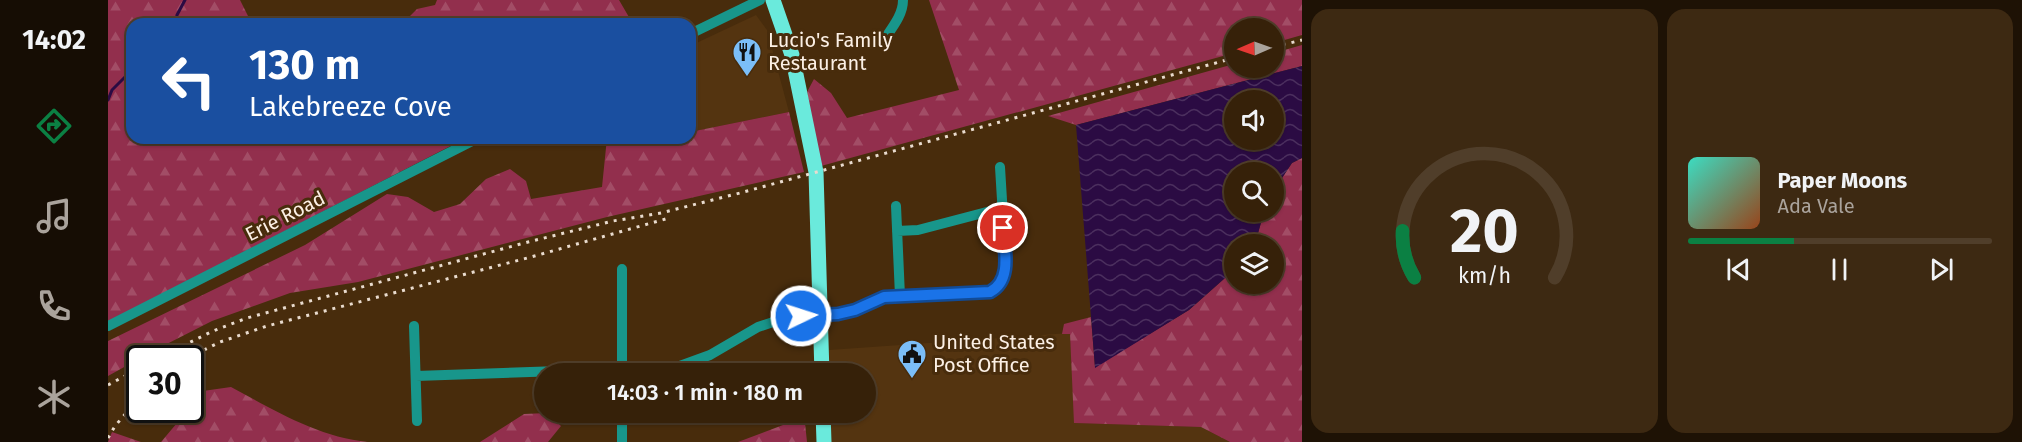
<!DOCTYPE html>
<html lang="en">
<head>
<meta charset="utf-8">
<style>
	body { margin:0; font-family:"Fira Sans",sans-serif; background:#3d2912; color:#f1f3f6; height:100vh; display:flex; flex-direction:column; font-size:22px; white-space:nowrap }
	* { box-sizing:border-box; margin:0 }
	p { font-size:20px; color:#aaa39c }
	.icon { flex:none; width:33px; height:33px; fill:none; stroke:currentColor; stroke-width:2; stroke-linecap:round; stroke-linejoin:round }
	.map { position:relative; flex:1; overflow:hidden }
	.sheet { display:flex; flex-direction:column; gap:9px; padding:9px; background:#1e1205; width:720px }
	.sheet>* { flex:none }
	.guide { position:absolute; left:18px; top:18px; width:570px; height:126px; border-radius:18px; box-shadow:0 2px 4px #0004,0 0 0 2px #503e2a; background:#1a4fa0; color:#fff; overflow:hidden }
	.needle { width:39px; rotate:268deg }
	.tools { position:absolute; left:1116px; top:18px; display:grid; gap:12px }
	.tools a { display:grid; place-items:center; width:60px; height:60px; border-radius:50%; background:#362109; box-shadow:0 2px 4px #0004,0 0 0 2px #503e2a; font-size:30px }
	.speed { position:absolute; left:18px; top:345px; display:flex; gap:12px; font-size:30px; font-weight:700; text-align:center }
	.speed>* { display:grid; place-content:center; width:78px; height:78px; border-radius:50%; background:#362109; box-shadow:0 2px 4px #0004,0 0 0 2px #503e2a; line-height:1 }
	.speed .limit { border:3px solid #111; border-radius:9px; background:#fff; color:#111 }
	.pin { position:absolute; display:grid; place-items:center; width:51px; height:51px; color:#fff; margin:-26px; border:3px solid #fff; border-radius:50%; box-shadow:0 2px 6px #0007 }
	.me { position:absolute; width:66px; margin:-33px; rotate:86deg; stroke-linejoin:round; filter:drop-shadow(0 0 4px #0008) }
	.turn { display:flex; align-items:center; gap:21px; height:126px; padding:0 24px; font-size:27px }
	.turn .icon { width:78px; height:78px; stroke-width:2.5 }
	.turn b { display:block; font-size:42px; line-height:51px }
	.sheet .card { flex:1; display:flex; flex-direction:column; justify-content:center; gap:9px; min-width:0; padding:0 21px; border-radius:18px; background:#3d2912 }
	.sheet .dial { align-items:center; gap:0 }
	.dial svg { height:156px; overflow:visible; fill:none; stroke:#503e2a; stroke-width:7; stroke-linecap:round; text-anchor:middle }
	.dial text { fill:#f1f3f6; stroke:none }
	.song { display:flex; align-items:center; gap:18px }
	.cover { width:72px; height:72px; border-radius:9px; background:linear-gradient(135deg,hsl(170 70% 55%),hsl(20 70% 35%)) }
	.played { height:6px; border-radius:3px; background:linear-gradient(90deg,#0b8043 35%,#503e2a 35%) }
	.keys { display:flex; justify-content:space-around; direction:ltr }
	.sheet .tiles { flex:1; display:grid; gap:9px; grid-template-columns:repeat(2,1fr) }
	.trip { position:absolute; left:426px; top:363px; width:342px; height:60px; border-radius:30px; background:#362109; box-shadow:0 2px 4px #0004,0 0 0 2px #503e2a; font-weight:600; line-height:60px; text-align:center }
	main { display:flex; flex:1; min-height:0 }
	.tab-bar { display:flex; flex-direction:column; width:108px; justify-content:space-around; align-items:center; background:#160d04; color:#aaa39c }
	.tab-bar .icon { width:42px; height:42px }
	.tab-bar .on { color:#0b8043 }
	.tab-bar b { font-size:27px; color:#f1f3f6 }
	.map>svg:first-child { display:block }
</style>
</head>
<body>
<main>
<nav class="tab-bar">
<b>14:02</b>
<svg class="icon on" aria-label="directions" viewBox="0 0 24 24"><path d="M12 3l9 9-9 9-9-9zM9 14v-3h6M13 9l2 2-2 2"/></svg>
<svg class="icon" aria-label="music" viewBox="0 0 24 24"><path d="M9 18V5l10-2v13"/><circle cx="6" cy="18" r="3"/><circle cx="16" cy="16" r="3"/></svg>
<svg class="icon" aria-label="phone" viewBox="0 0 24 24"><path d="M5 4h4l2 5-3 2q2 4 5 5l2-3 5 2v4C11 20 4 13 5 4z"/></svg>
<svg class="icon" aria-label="climate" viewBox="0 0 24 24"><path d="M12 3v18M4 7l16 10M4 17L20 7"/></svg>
</nav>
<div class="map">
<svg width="1194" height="442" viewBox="0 0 1194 442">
	<defs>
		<pattern id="forest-firs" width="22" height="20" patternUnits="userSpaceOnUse" patternTransform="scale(1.5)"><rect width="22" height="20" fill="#922f4d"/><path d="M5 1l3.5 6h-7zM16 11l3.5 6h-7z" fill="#a24d66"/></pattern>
		<pattern id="water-waves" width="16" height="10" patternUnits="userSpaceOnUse" patternTransform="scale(1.5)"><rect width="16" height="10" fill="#2b0b43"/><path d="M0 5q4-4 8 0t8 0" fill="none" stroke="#4b2f5e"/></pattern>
	</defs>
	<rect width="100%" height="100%" fill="#482c0c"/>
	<!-- built -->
	<path fill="#543410" d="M648,15L659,30L681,112L582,132V46Z
		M962,333L967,423L1093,427L1122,442H723L722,413L758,412V374L721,373V350Z"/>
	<!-- forest -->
	<path fill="url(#forest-firs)" d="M0,0H132L144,24H24V138H358L0,322Z
		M329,0H511L525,24H294L309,9L327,5Z
		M821,0H1194V35L1166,43V28H1126V53L713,166L699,92L706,79L723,93L739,118L851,90Z
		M1194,45V66L968,125L940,116L1126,64V68H1166V53Z
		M681,112L696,172L499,217L250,282L182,293L104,321L45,351L0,376V341L197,245L279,194L300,197L326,212L352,204L378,179L402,169L418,181L423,199L494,187L499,138H582V132Z
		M1194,158V442H1122L1093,427L966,423L962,334H954L956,324L983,317L987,367L1081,310L1126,270V284H1166V244H1147L1156,212H1166V190L1184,163Z
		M123,387C166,410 210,437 260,442H53L80,410H82L83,406L95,391Z
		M439,413L453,426L440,442H372L416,414Z
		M697,423L699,442H630L675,425Z
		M4,432L33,442H0Z"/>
	<!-- water -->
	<path fill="url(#water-waves)" fill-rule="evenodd" d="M1194,66V158L1184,163L1166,190V172H1126V212H1156L1147,244H1126V270L1081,310L987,368L968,125ZM1126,100H1166V140H1126Z"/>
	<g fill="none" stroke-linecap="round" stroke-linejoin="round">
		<!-- stream -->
		<path stroke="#2b0b43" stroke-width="3" d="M68,24L69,15L77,0
			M0,100L4,90L24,70"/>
		<!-- street -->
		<path stroke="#18968b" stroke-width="10" d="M582,34L652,0
			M780,34C787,24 795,13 795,0
			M788,206L792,296
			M789,231L810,230L894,208
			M514,269V374
			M0,326L370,138
			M306,326L309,421
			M308,376L569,367L602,355L650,327L680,317L730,314L747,310L776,297L882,292C892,286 896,277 898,266L892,167
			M514,442V412"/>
		<!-- primary -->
		<path stroke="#6aeadc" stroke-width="15" d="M665,0L684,55L708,172L714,374
			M715,412L716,442"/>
		<!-- rail -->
		<path stroke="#e9dbce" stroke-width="3" stroke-dasharray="3 6" stroke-linecap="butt" d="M1166,47L1194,40
			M50,358L105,331L139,318L420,242L505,221L553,213L632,193L1126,58
			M80,358L112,342L159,326L423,257L561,218
			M0,385L32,368
			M0,438L7,426L32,397"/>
	</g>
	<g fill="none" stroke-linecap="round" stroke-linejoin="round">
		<!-- route casing -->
		<g stroke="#114b97" stroke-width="15">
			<path id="route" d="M693,316L730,314L747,310L776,297L882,292C905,280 896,248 895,228"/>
		</g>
		<!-- route -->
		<use href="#route" stroke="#1a73e8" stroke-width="10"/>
	</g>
	<!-- icons -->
	<defs>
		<g id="restaurant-pin" transform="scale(1.5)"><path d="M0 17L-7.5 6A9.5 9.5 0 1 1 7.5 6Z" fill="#7bbef8" stroke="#482c0c"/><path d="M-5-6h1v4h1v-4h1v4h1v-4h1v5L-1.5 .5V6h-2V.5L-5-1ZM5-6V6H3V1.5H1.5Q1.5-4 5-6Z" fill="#111"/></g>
		<g id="civic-pin" transform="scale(1.5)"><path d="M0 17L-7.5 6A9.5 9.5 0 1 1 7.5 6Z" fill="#7bbef8" stroke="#482c0c"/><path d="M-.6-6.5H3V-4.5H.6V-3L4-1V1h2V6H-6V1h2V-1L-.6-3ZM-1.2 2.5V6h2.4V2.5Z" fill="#111"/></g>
	</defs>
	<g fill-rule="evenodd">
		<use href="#restaurant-pin" x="639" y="52"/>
		<use href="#civic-pin" x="804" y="354"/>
	</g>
	<g text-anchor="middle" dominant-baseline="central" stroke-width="6" stroke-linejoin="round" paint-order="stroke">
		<!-- poi labels -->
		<g font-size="20" fill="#fcf0e5" stroke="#482c0c" text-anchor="start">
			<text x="660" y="40">Lucio's Family<tspan x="660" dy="23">Restaurant</tspan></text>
			<text x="825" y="342">United States<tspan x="825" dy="23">Post Office</tspan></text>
		</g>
		<!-- street labels -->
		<g font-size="20" fill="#fcf0e5" stroke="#482c0c">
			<text transform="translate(177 216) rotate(-27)">Erie Road</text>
		</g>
	</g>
</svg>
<div class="tools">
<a><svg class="needle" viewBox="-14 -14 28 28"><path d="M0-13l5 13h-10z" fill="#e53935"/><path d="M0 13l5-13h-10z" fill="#aaa39c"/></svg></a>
<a><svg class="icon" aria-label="sound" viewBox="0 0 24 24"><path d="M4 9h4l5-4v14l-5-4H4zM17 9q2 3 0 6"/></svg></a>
<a><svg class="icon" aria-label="search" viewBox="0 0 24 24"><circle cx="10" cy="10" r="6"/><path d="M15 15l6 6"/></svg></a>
<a><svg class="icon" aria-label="layers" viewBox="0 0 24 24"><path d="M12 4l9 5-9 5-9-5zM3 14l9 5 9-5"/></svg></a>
</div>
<div class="speed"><div class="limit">30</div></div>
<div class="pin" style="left:895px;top:228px;background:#d93025"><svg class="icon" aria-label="arrive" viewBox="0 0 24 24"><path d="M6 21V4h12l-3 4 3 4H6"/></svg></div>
<svg class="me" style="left:693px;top:316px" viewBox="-20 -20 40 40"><circle r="17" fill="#1a73e8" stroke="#fff" stroke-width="3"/><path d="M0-11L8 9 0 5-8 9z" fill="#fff"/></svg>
<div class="trip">14:03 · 1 min · 180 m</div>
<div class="guide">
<div class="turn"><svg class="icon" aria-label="left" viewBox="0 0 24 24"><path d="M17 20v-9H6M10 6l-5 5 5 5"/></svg><div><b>130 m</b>Lakebreeze Cove</div></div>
</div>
</div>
<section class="sheet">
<div class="tiles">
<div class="card dial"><svg viewBox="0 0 100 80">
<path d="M14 69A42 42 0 1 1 86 69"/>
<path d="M14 69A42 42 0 0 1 8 45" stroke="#0b8043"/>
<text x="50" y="56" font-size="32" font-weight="700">20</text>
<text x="50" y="72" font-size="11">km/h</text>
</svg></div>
<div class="card">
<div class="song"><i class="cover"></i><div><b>Paper Moons</b><p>Ada Vale</p></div></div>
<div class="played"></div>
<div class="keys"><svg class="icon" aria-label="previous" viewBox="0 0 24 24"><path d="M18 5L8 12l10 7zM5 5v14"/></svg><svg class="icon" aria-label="pause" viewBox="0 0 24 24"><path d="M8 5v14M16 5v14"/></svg><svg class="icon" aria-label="next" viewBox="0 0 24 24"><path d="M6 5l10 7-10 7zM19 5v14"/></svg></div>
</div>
</div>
</section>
</main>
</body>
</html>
